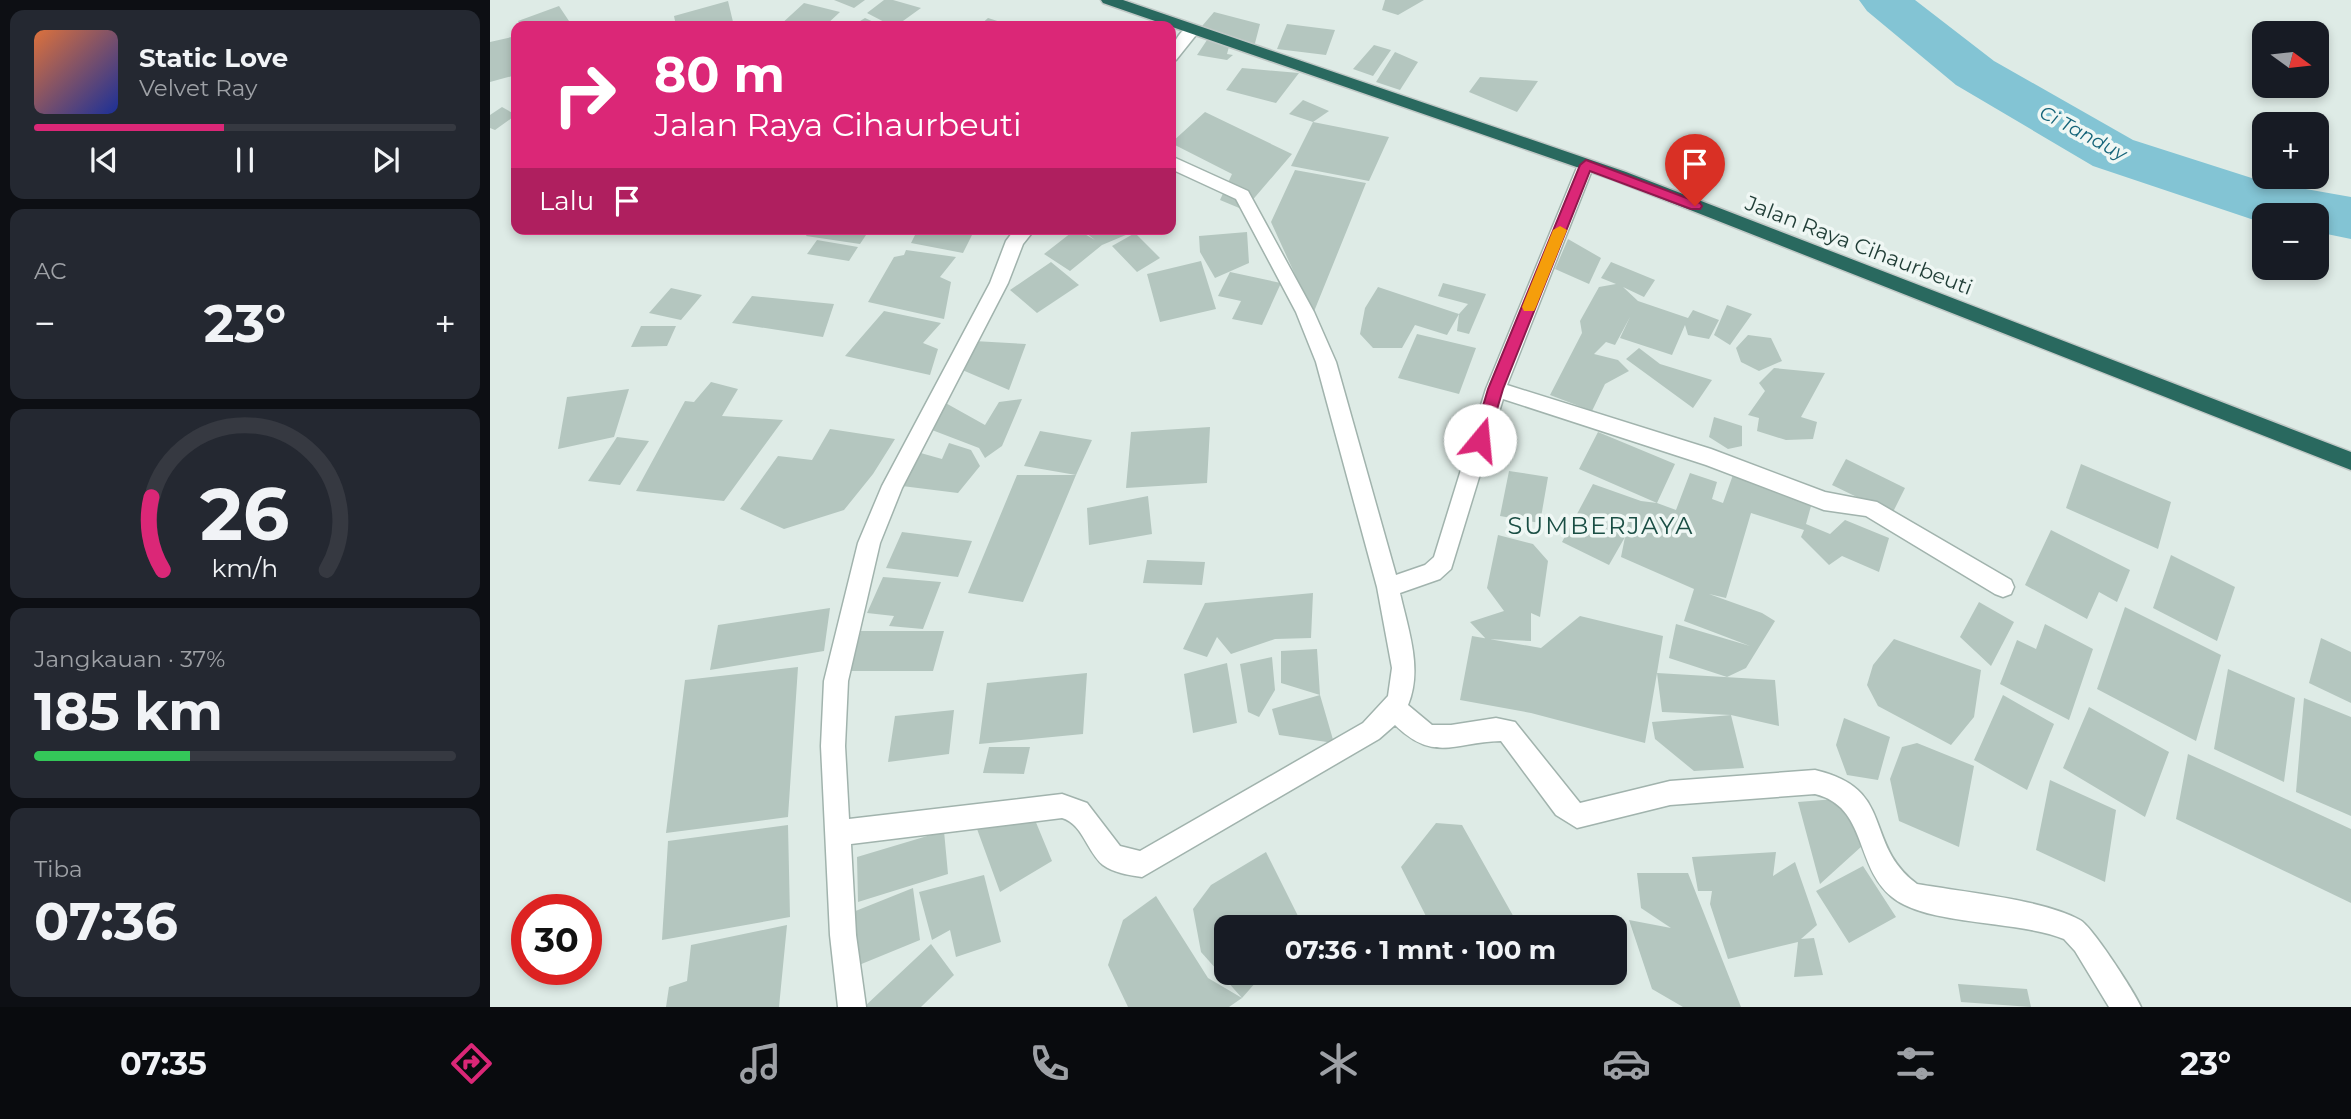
<!DOCTYPE html>
<html lang="id">
<head>
<meta charset="utf-8">
<style>
	body { margin:0; font-family:Montserrat,sans-serif; background:#242831; color:#f1f3f6; height:100vh; display:flex; flex-direction:column; font-size:26px; white-space:nowrap }
	* { box-sizing:border-box; margin:0 }
	p { font-size:23px; color:#9ea1a6 }
	.icon { flex:none; width:38px; height:38px; fill:none; stroke:currentColor; stroke-width:2; stroke-linecap:round; stroke-linejoin:round }
	.map { position:relative; flex:1; overflow:hidden }
	.details { display:flex; flex-direction:column; gap:10px; padding:10px; background:#0d0f14; width:490px }
	.details>* { flex:none }
	.top-card { position:absolute; left:21px; top:21px; width:665px; height:214px; border-radius:14px; box-shadow:0 4px 10px #0003; background:#db2777; color:#fff; overflow:hidden }
	.needle { width:46px; rotate:105deg }
	.fabs { position:absolute; left:1762px; top:21px; display:grid; gap:14px }
	.fabs a { display:grid; place-items:center; width:77px; height:77px; border-radius:14px; background:#171b24; box-shadow:0 4px 10px #0003; font-size:35px }
	.speed { position:absolute; left:21px; top:894px; display:flex; gap:14px; font-size:35px; font-weight:700; text-align:center }
	.speed>* { display:grid; place-content:center; width:91px; height:91px; border-radius:50%; background:#171b24; box-shadow:0 4px 10px #0003; line-height:1 }
	.speed .limit { border:10px solid #d22; background:#fff; color:#111 }
	.pin { position:absolute; display:grid; place-items:center; width:60px; height:60px; color:#fff; margin:-72px -30px; border-radius:50% 50% 50% 0; rotate:-45deg; box-shadow:0 0 7px #0007 }
	.pin .icon { rotate:45deg }
	.me { position:absolute; width:77px; margin:-38px; rotate:17deg; stroke-linejoin:round; filter:drop-shadow(0 0 5px #0008) }
	.turn { display:flex; align-items:center; gap:24px; height:147px; padding:0 28px; font-size:32px }
	.turn .icon { width:91px; height:91px; stroke-width:2.5 }
	.turn b { display:block; font-size:49px; line-height:60px }
	.then { display:flex; align-items:center; height:66px; padding:0 28px; background:#0003; gap:14px; font-size:26px }
	.big { font-size:52px; font-weight:700; line-height:1.1 }
	.details .tile { flex:1; display:flex; flex-direction:column; justify-content:center; gap:10px; min-width:0; padding:0 24px; border-radius:14px; background:#242831 }
	.details .dial { align-items:center; gap:0 }
	.dial svg { height:182px; overflow:visible; fill:none; stroke:#363941; stroke-width:7; stroke-linecap:round; text-anchor:middle }
	.dial text { fill:#f1f3f6; stroke:none }
	.song { display:flex; align-items:center; gap:21px }
	.cover { width:84px; height:84px; border-radius:10px; background:linear-gradient(135deg,hsl(20 70% 55%),hsl(230 70% 35%)) }
	.played { height:7px; border-radius:4px; background:linear-gradient(90deg,#db2777 45%,#363941 45%) }
	.keys { display:flex; justify-content:space-around; direction:ltr }
	.heat { display:flex; justify-content:space-between; align-items:center; font-size:38px; direction:ltr }
	.charge { height:10px; border-radius:5px; background:linear-gradient(90deg,#34c759 37%,#363941 0) }
	.trip { position:absolute; left:724px; top:915px; width:413px; height:70px; border-radius:14px; background:#171b24; box-shadow:0 4px 10px #0003; font-weight:700; line-height:70px; text-align:center }
	.tabs { display:flex; height:112px; justify-content:space-around; align-items:center; background:#090b0e; color:#9ea1a6 }
	.tabs .icon { width:49px; height:49px }
	.tabs .on { color:#db2777 }
	.tabs b { font-size:32px; color:#f1f3f6 }
	main { display:flex; flex:1; min-height:0 }
	.map>svg:first-child { display:block }
</style>
</head>
<body>
<main>
<section class="details">
<div class="tile">
<div class="song"><i class="cover"></i><div><b>Static Love</b><p>Velvet Ray</p></div></div>
<div class="played"></div>
<div class="keys"><svg class="icon" aria-label="previous" viewBox="0 0 24 24"><path d="M18 5L8 12l10 7zM5 5v14"/></svg><svg class="icon" aria-label="pause" viewBox="0 0 24 24"><path d="M8 5v14M16 5v14"/></svg><svg class="icon" aria-label="next" viewBox="0 0 24 24"><path d="M6 5l10 7-10 7zM19 5v14"/></svg></div>
</div>
<div class="tile"><p>AC</p>
<div class="heat"><a>−</a><b class="big">23°</b><a>+</a></div>
</div>
<div class="tile dial"><svg viewBox="0 0 100 80">
<path d="M14 69A42 42 0 1 1 86 69"/>
<path d="M14 69A42 42 0 0 1 9 37" stroke="#db2777"/>
<text x="50" y="56" font-size="32" font-weight="700">26</text>
<text x="50" y="72" font-size="11">km/h</text>
</svg></div>
<div class="tile"><p>Jangkauan · 37%</p><b class="big">185 km</b><div class="charge"></div></div>
<div class="tile"><p>Tiba</p><b class="big">07:36</b></div>
</section>
<div class="map">
<svg width="1861" height="1007" viewBox="0 0 1861 1007">
	<rect width="100%" height="100%" fill="#deebe6"/>
	<g fill="none" stroke-linecap="round" stroke-linejoin="round">
		<!-- river -->
		<path fill="#83c4d4" fill-rule="evenodd" d="M1369,0H1425L1504,61L1643,140L1771,181L1861,197V239L1827,232V215H1774V223L1767,221L1603,166L1466,85L1377,11Z"/>
	</g>
	<!-- building -->
	<path fill="#b4c6bf" d="M344,0H375L364,8Z
		M394,0H403L431,8L406,26H402L377,13Z
		M895,0H934L908,15L892,10Z
		M238,1L244,26H186L184,16Z
		M314,3L350,12L335,26H289Z
		M69,6L79,21L65,26H31L28,21Z
		M724,12L770,24L764,47L707,32Z
		M375,18L392,26H362Z
		M498,18L523,26H489Z
		M797,24L845,30L836,55L787,49Z
		M26,36V75L0,82V42Z
		M717,40L740,43L737,54L743,55L737,60L707,55Z
		M884,45L901,50L883,76L863,69Z
		M905,52L928,62L910,90L886,82Z
		M752,68L809,73L786,103L736,90Z
		M990,77L1048,81L1027,112L979,92Z
		M813,100L839,111L823,122L799,114Z
		M12,107L26,115L5,130L0,128V115Z
		M715,112L802,154L754,210L730,200L742,174L681,143Z
		M823,122L899,137L879,181L801,166Z
		M805,170L876,183L823,314L781,222Z
		M320,229H380L370,244L316,236Z
		M428,229H485L473,253L421,243Z
		M586,229L605,240L591,229H650L612,245L580,271L554,254Z
		M757,232L759,263L725,278L710,252L709,236Z
		M645,233L670,258L647,272L622,246Z
		M1078,239L1111,258L1099,284L1065,269Z
		M327,240L368,247L359,261L317,254Z
		M416,250L466,257L450,277L461,282L454,319L378,302L404,257L414,255Z
		M711,261L726,309L670,322L657,274Z
		M561,262L589,285L547,313L520,290Z
		M1121,262L1165,280L1154,297L1133,287L1148,301L1198,318L1203,310L1229,320L1219,339L1198,335L1195,325L1182,355L1130,338L1140,317L1125,345L1116,342L1104,354L1128,360L1139,371L1115,384L1102,411L1060,395L1092,333L1090,321L1109,287L1126,284L1111,278Z
		M740,272L791,283L772,325L742,319L751,301L728,296Z
		M953,283L996,294L979,334L967,331L969,314L978,304L948,296Z
		M888,287L969,314L957,335L925,325L912,348H883L870,334L875,308Z
		M181,288L212,295L191,320L159,313Z
		M262,296L344,304L333,337L242,323Z
		M1237,305L1262,314L1240,345L1224,335Z
		M394,311L451,323L433,343L448,349L440,375L355,356Z
		M151,326H186L177,346L141,347Z
		M927,334L986,348L969,394L908,378Z
		M1258,335L1281,338L1292,361L1269,371L1251,362L1246,348Z
		M484,341L536,344L519,390L470,369Z
		M1149,348L1170,364L1222,380L1203,408L1136,359Z
		M1284,368L1335,373L1311,417L1327,422L1323,439L1296,440L1267,431L1269,418L1258,415L1275,391L1269,383Z
		M221,382L248,389L232,416L293,420L234,501L146,491L195,401L204,402Z
		M139,389L124,437L68,449L77,397Z
		M532,399L512,446L495,458L489,448L442,430L452,401L495,425L509,402Z
		M1224,417L1252,426V446L1238,449L1219,437Z
		M720,427L717,483L636,488L641,432Z
		M340,429L405,439L383,474L354,510L294,529L250,509L288,456L322,460Z
		M550,431L602,440L586,475L534,466Z
		M1108,432L1185,464L1167,503L1186,510L1200,473L1227,482L1222,499L1233,503L1244,472L1323,499L1316,524L1340,534L1355,520L1399,538L1389,572L1352,556L1339,565L1311,537L1314,530L1261,513L1236,598L1219,594L1272,613L1285,621L1256,668L1237,677L1179,658L1186,624L1260,646L1194,621L1204,589L1131,557L1135,537L1119,565L1072,542L1103,484L1151,501L1167,503L1089,469Z
		M127,437L159,441L130,485L98,481Z
		M459,443L481,450L490,466L468,493L412,486L420,450L452,459Z
		M1356,459L1415,488L1402,514L1342,485Z
		M1591,464L1681,502L1668,549L1576,508Z
		M1019,471L1058,477L1050,523L1010,516Z
		M527,475H586L533,602L478,593Z
		M658,496L662,534L599,545L597,508Z
		M1561,530L1640,570L1627,602L1609,592L1597,619L1535,585Z
		M412,532L482,541L468,577L396,568Z
		M1008,535L1043,544L1058,561L1050,617L1041,613V641L996,639L980,622L1014,611L997,588Z
		M1681,555L1745,587L1727,641L1663,608Z
		M657,560L715,562L712,585L653,583Z
		M393,577L451,582L433,629L399,626L404,616L377,613Z
		M823,593L821,638L785,639L741,654L727,637L717,657L693,649L715,603Z
		M1489,602L1524,622L1501,666L1470,637Z
		M1635,607L1731,655L1706,741L1607,689Z
		M340,608L334,651L220,670L228,625Z
		M1090,616L1173,636L1167,673L1285,680L1289,726L1241,715L1254,768L1204,771L1165,739L1162,722L1241,715L1172,712L1167,673L1155,743L1041,713L970,700L982,636L1051,648Z
		M1555,624L1603,649L1579,720L1510,684L1527,640L1546,649Z
		M371,631H454L443,671H359Z
		M1831,638L1861,652V703L1819,683Z
		M1404,639L1491,670L1484,717L1461,745L1388,706L1377,685L1383,665Z
		M827,649L830,695L791,683V651Z
		M782,657L785,690L769,717L758,712L750,664Z
		M737,663L747,723L703,733L694,674Z
		M308,667L298,817L176,833L195,680Z
		M1738,669L1805,698L1794,782L1724,749Z
		M597,673L593,734L489,744L497,683Z
		M830,695L844,743L789,735L782,709Z
		M1513,695L1564,724L1537,790L1484,760Z
		M1814,698L1861,717V816L1806,792Z
		M1599,707L1679,752L1655,817L1573,768Z
		M464,710L459,754L398,762L405,716Z
		M1354,718L1400,737L1388,780L1357,775L1346,745Z
		M1427,743L1484,766L1469,847L1409,821L1400,779L1412,747Z
		M499,747H540L534,774L493,773Z
		M1698,754L1861,829V903L1686,819Z
		M1560,780L1626,810L1615,882L1546,850Z
		M1358,798L1372,846L1330,884L1308,802Z
		M545,820L562,861L510,892L487,829Z
		M946,823L972,825L1030,928H942L911,867Z
		M298,825L300,917L172,940L178,841Z
		M454,831L458,874L368,902L367,857Z
		M776,852L814,928H737V973H774L752,998L711,952L703,909L721,885Z
		M1286,852L1283,876L1305,862L1327,925L1311,939L1324,938L1333,975L1304,977L1308,942L1238,959L1220,904L1222,891H1208L1202,857Z
		M1373,866L1406,917L1359,943L1326,891Z
		M1147,873H1198L1251,1007H1193L1162,989L1139,920L1181,928L1151,908Z
		M494,875L511,942L466,957L460,930L442,940L429,892Z
		M423,888L430,940L369,965L363,912Z
		M666,896L718,978L752,998L739,1007H638L618,965L633,920Z
		M297,925L289,1007H176L179,987L197,981L201,945Z
		M441,944L464,975L431,1007H374Z
		M1468,984L1537,989L1541,1007L1471,1002Z"/>
	<g fill="none" stroke-linecap="round" stroke-linejoin="round">
		<!-- minor casing -->
		<g stroke="#a1b3ad" stroke-width="3">
			<path id="minor" d="M702,25L710,30L686,60L681,62C681,47 687,31 702,25Z
				M681,156L758,191L824,312L846,362L906,575L935,565L944,557L996,389L1088,165L1090,161H1102L1104,165L1017,385L1221,449L1335,492L1387,502L1521,580L1524,587L1521,594L1513,597L1505,594L1376,516L1334,510L1216,465L1013,399L961,569L950,579L910,593C918,629 933,669 918,705L942,725H961L1006,718L1025,722L1090,803L1180,781L1325,770C1407,789 1372,843 1427,884C1472,892 1552,899 1590,920C1602,926 1645,993 1651,1007H1619L1585,951L1574,939C1528,920 1437,926 1402,897C1364,866 1378,807 1325,794L1180,805L1087,828L1066,815L1011,741C965,742 944,763 905,725L889,739L652,877C639,875 624,873 613,865C597,852 593,824 572,818L361,844L366,935L376,1007H348L340,935L331,746L334,681L368,543L392,486L500,283L516,241L525,229H545L533,244L518,283L412,488L390,543L358,681L355,746L359,819L572,794L597,803L630,846L650,851L873,723L898,696L902,668L887,587L826,362L806,312L746,199L681,169Z"/>
		</g>
		<!-- highway casing -->
		<g stroke="#c0c8c6" stroke-width="3">
			<path id="highway" d="M611,0H633L1136,172L1861,452V470L1124,180L613,3Z"/>
		</g>
		<!-- minor -->
		<use href="#minor" fill="#fff" fill-rule="evenodd"/>
		<!-- highway -->
		<use href="#highway" fill="#29695f" fill-rule="evenodd"/>
	</g>
	<!-- route -->
	<path fill="#db2777" stroke="#8e194d" stroke-width="2" d="M1096,160L1210,203L1212,206L1210,209H1201L1100,171L1013,389L998,440L996,444H985L983,440L998,389L1090,165Z"/>
	<!-- slow -->
	<path fill="#f59e0b" d="M1070,226L1077,230L1046,307L1044,311H1034L1032,307L1063,230Z"/>
	<g text-anchor="middle" dominant-baseline="central" stroke-width="7" stroke-linejoin="round" paint-order="stroke">
		<!-- far-water labels -->
		<g font-size="19" font-style="italic" fill="#16657a" stroke="#eff7f4">
			<text transform="translate(1593 133) rotate(28)">Ci Tanduy</text>
		</g>
		<!-- street labels -->
		<g font-size="21" fill="#1f3c35" stroke="#eff7f4">
			<text transform="translate(1369 245) rotate(21)">Jalan Raya Cihaurbeuti</text>
		</g>
		<!-- quarter labels -->
		<g font-size="24" letter-spacing="2" fill="#1a4e44" stroke="#eff7f4">
			<text x="1111" y="525">SUMBERJAYA</text>
		</g>
	</g>
</svg>
<div class="fabs">
<a><svg class="needle" viewBox="-14 -14 28 28"><path d="M0-13l5 13h-10z" fill="#e53935"/><path d="M0 13l5-13h-10z" fill="#9ea1a6"/></svg></a>
<a>+</a>
<a>−</a>
</div>
<div class="speed"><div class="limit">30</div></div>
<div class="pin" style="left:1205px;top:206px;background:#d93025"><svg class="icon" aria-label="arrive" viewBox="0 0 24 24"><path d="M6 21V4h12l-3 4 3 4H6"/></svg></div>
<svg class="me" style="left:990px;top:440px" viewBox="-20 -20 40 40"><circle r="19" fill="#fff"/><path d="M0-13L10 11 0 6-10 11z" fill="#db2777"/></svg>
<div class="trip">07:36 · 1 mnt · 100 m</div>
<div class="top-card">
<div class="turn"><svg class="icon" aria-label="right" viewBox="0 0 24 24"><path d="M7 20v-9h11M14 6l5 5-5 5"/></svg><div><b>80 m</b>Jalan Raya Cihaurbeuti</div></div>
<div class="then">Lalu<svg class="icon" aria-label="arrive" viewBox="0 0 24 24"><path d="M6 21V4h12l-3 4 3 4H6"/></svg></div>
</div>
</div>
</main>
<nav class="tabs">
<b>07:35</b>
<svg class="icon on" aria-label="directions" viewBox="0 0 24 24"><path d="M12 3l9 9-9 9-9-9zM9 14v-3h6M13 9l2 2-2 2"/></svg>
<svg class="icon" aria-label="music" viewBox="0 0 24 24"><path d="M9 18V5l10-2v13"/><circle cx="6" cy="18" r="3"/><circle cx="16" cy="16" r="3"/></svg>
<svg class="icon" aria-label="phone" viewBox="0 0 24 24"><path d="M5 4h4l2 5-3 2q2 4 5 5l2-3 5 2v4C11 20 4 13 5 4z"/></svg>
<svg class="icon" aria-label="climate" viewBox="0 0 24 24"><path d="M12 3v18M4 7l16 10M4 17L20 7"/></svg>
<svg class="icon" aria-label="car" viewBox="0 0 24 24"><path d="M5 17H2v-5l4-1 3-4h7l3 4 3 1v5h-3M9 17h6M6 11h13"/><circle cx="7" cy="17" r="2"/><circle cx="17" cy="17" r="2"/></svg>
<svg class="icon" aria-label="filters" viewBox="0 0 24 24"><path d="M4 7h16M4 17h16"/><circle cx="9" cy="7" r="2"/><circle cx="15" cy="17" r="2"/></svg>
<b>23°</b>
</nav>
</body>
</html>
